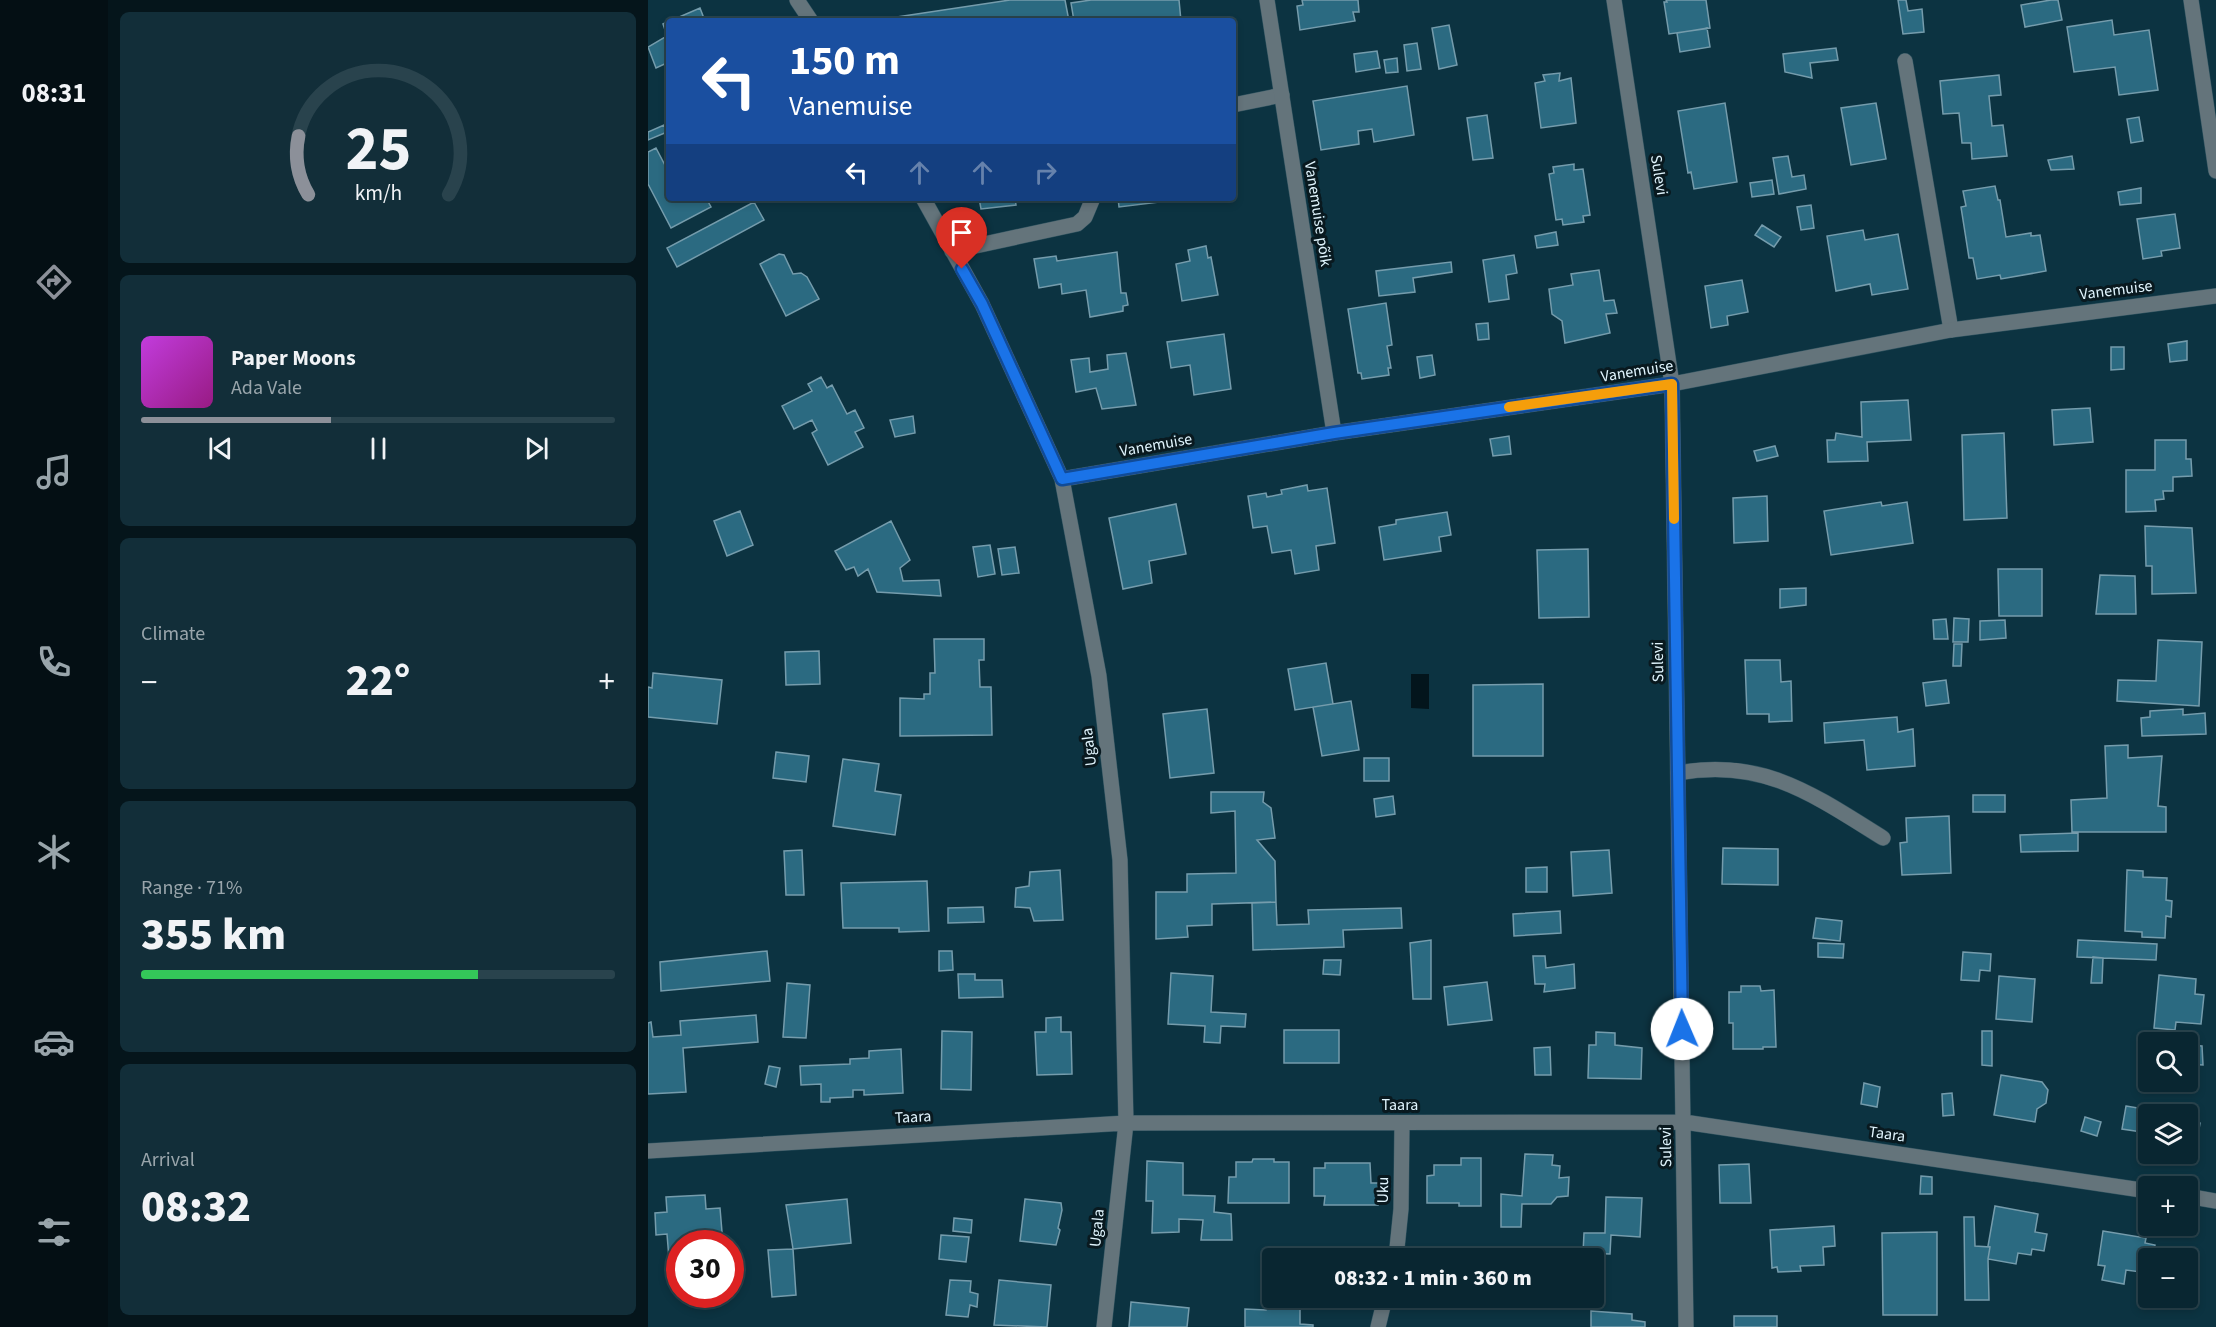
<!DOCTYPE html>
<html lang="en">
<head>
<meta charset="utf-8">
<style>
	body { margin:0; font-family:"Source Sans 3",sans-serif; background:#122e39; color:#f1f3f6; height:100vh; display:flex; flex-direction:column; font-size:22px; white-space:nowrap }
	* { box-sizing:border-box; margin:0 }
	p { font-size:20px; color:#99a5ab }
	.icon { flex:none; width:33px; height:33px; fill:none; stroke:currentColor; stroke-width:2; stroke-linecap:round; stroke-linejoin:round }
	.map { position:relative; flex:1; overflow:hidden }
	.side { display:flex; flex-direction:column; gap:12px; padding:12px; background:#05151b; width:540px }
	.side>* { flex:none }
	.hud { position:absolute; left:18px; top:18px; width:570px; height:183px; border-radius:6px; box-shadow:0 3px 9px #0003,0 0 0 2px #29434d; background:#1a4fa0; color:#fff; overflow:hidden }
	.fabs { position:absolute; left:1490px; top:1032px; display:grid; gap:12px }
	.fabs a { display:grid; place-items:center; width:60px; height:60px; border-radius:6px; background:#092631; box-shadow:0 3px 9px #0003,0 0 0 2px #29434d; font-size:30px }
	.speed { position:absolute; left:18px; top:1230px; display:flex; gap:12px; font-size:30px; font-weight:700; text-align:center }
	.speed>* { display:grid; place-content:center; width:78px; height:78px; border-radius:50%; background:#092631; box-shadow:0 3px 9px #0003,0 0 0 2px #29434d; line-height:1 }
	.speed .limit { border:9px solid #d22; background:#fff; color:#111 }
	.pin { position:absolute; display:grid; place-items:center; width:51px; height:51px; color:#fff; margin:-62px -26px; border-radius:50% 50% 50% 0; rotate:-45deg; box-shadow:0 0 6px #0007 }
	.pin .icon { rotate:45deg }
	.me { position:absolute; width:66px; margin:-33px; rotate:359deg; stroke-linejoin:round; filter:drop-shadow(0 0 4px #0008) }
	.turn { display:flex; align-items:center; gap:21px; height:126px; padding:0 24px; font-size:27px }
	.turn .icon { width:78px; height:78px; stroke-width:2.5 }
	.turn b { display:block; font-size:42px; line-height:51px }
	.lanes { display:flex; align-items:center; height:57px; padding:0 24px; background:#0003; justify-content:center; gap:30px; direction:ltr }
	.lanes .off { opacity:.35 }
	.big { font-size:45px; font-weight:800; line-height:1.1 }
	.side .tile { flex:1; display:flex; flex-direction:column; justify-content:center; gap:9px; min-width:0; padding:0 21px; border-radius:9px; background:#122e39 }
	.side .dial { align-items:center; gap:0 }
	.dial svg { height:156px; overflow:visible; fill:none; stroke:#29434d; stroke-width:7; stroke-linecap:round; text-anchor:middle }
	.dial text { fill:#f1f3f6; stroke:none }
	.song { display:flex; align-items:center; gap:18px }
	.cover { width:72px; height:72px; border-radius:9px; background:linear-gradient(135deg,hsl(290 70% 55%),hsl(310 70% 35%)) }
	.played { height:6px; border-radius:3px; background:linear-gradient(90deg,#8c9099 40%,#29434d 40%) }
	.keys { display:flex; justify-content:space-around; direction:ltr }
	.heat { display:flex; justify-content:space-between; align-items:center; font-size:33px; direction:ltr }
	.charge { height:9px; border-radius:4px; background:linear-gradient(90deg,#34c759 71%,#29434d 0) }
	.trip { position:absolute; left:614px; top:1248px; width:342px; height:60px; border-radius:6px; background:#092631; box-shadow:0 3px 9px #0003,0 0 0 2px #29434d; font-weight:800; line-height:60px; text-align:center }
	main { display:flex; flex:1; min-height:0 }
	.menu { display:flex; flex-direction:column; width:108px; justify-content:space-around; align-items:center; background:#040f14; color:#99a5ab }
	.menu .icon { width:42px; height:42px }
	.menu .current { color:#8c9099 }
	.menu b { font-size:27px; color:#f1f3f6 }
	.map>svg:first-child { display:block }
</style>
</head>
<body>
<main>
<nav class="menu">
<b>08:31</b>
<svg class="icon current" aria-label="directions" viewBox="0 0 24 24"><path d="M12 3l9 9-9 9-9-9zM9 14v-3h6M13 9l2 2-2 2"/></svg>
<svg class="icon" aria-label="music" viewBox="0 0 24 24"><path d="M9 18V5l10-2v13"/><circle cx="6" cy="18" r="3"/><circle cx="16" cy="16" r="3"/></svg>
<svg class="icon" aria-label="phone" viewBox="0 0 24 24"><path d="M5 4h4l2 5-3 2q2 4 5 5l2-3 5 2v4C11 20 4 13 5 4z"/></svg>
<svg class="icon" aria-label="climate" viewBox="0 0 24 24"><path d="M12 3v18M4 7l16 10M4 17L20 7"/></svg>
<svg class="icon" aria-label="car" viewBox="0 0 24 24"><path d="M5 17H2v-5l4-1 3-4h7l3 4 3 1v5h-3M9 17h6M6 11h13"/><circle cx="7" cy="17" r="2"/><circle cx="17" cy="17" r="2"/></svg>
<svg class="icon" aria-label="filters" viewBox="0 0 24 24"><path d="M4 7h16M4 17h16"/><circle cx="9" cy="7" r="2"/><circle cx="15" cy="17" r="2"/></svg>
</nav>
<section class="side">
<div class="tile dial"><svg viewBox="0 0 100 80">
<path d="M14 69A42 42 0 1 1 86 69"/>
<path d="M14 69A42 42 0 0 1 9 39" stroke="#8c9099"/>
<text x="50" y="56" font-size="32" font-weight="700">25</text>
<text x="50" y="72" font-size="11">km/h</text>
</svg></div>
<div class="tile">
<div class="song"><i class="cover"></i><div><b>Paper Moons</b><p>Ada Vale</p></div></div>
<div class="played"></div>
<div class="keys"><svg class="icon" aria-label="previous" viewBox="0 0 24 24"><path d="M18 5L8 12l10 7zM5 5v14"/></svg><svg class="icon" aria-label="pause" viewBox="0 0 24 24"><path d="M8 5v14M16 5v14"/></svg><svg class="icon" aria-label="next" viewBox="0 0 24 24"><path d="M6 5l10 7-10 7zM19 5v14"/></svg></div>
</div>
<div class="tile"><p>Climate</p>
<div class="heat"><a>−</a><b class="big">22°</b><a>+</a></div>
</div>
<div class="tile"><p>Range · 71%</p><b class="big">355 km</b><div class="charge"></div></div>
<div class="tile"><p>Arrival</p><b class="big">08:32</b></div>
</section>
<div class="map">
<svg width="1568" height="1327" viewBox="0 0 1568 1327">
	<rect width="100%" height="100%" fill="#0c3341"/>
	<!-- water -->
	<path fill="#03151c" d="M763,674H781V709L763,708Z"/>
	<!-- building -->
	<path fill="#2b6a81" stroke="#759cac" stroke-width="1.5" d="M362,0H417L421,21H222Z
		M443,0H531L533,21H426L423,3Z
		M654,0H710L711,12H705L707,21L652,30L649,6L655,5Z
		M1018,0H1058L1062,28L1021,34L1016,2H1019Z
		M1250,0H1258L1260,11L1274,9L1276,32L1255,34Z
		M1403,0H1410L1414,20L1377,27L1373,5Z
		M52,8L57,21H22Z
		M1464,20L1466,35L1501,30L1510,90L1471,95L1467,67L1426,72L1419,27Z
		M21,21V62L8,68L0,47L19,36L15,24Z
		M801,25L809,65L791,69L784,28Z
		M1059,28L1062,47L1032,52L1029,33Z
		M769,43L773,69L759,71L756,45Z
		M1188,48L1190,60L1162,63L1164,78L1137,72L1135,54Z
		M729,51L732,68L708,72L706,54Z
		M749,58L750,72L738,73L736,60Z
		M912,73L911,81L923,78L928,123L893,128L887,83L897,81L895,75Z
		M1351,75L1353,95L1341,96L1344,126L1355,125L1359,156L1324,159L1323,143H1314L1311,113L1295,114L1292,81Z
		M759,86L766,135L726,142L724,129L710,131L711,144L673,150L665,101Z
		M1077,103L1089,182L1046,189L1043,172L1040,173L1030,111Z
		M1228,103L1238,159L1203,165L1193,108Z
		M839,115L845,158L825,160L819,118Z
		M1491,117L1495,141L1483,143L1479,119Z
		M16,125L19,132L0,140V132Z
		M8,148L21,173V198H58L63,207L23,228L0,184V152Z
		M1140,156L1144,177L1156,175L1158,189L1131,194L1125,158Z
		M1424,156L1426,169L1403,170L1400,160Z
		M926,164V170L935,169L942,215L935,216L936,222L915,225L914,219L908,220L901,174L906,173L905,167Z
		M1124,180L1126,194L1104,197L1102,183Z
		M1347,186L1350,200H1352L1358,237L1383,233V236L1392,235L1398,271L1353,279L1352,275L1329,279L1325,258H1321L1313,207L1318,206L1315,191Z
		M1493,188V203L1472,205L1470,192Z
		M331,198H367L368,205L333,209Z
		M470,198H544L471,207Z
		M106,202L116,220L29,267L19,248Z
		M1163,205L1166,228L1153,230L1149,207Z
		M1527,214L1532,248L1513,251L1514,256L1495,259L1489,219Z
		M1114,225L1133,237L1126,247L1107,235Z
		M1215,230L1217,240L1250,234L1260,289L1224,295L1222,284L1188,291L1179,236Z
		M908,232L910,245L889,248L887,236Z
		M558,246L560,258L563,257L570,295L534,301L528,264L542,261L540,250Z
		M469,252L473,293H478L480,305L475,306V311L442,317L438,290L414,294L413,284L391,288L386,259L408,256L409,261Z
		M131,254L136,255L145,274L153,273L159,277L171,299L138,316L112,264Z
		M866,255L869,273L858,275L861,299L841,302L835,260Z
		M803,262L804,272L765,278L767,292L731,296L728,271Z
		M951,270L956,301L966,300L969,313L958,314L962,333L917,343L914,321L904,314L901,289L925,285L923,274Z
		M1094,280L1100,312L1079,316L1080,325L1063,328L1057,286Z
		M738,303L744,345L739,346L743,368H740L741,375L714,379L713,373H710L700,309Z
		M840,323L841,339L830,340L828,324Z
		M576,334L583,389L546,395L542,365L523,368L519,342Z
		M1539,341V360L1522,362L1520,344Z
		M1463,347H1476V369L1463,370Z
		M478,353L488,405L454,409L448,388L428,392L423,360L441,358L442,372L460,369L459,355Z
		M784,355L787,375L772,378L769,357Z
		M173,377L179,388L184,385L199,414L207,410L216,428L207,432L215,447L180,465L164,433L169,430L164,420L146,429L134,406L164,391L160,384Z
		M1260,400L1263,440L1219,442L1220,461L1180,462L1179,440H1187L1188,433L1214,437L1213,402Z
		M1442,408L1445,442L1406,445L1404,410Z
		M265,416L267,433L247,437L242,420Z
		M1356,433L1359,518L1316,520L1314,435Z
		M861,436L863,454L845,456L842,439Z
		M1507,440H1538V459H1543L1544,476L1525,477V491H1515L1516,499L1507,500L1508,511L1478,512V470H1507Z
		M1127,446L1130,456L1109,461L1106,451Z
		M659,485L660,491L679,488L687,543L668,546L671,570L647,574L643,550L624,553L619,526L605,528L600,496L618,493L619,497L634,494L633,490Z
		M1119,496L1120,541L1086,543L1085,498Z
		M1233,502L1234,506L1259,502L1265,543L1183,555L1176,511Z
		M528,504L538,554L501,561L504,583L475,589L461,518Z
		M92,511L105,545L79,556L66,521Z
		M799,512L803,535L791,537L793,551L736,560L731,527L748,524V520Z
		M243,521L262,560L252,568L255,581L291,580L293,596L229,592L220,569L210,576L206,567L198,570L187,551Z
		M1497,526L1544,528L1548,593L1504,594V566H1498Z
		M342,545L347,574L330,577L325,547Z
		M367,547L371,573L354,575L350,549Z
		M940,549L941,617L891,618L889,550Z
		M1350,569H1394V616H1351Z
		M1452,575L1487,576L1488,614H1448Z
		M1158,588V605L1132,608V589Z
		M1306,618L1321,619L1320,642H1305Z
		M1298,619L1300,639H1286L1285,620Z
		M1357,620L1358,638L1332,640V621Z
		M286,639H336V660H331L332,687H343L344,735L252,736V698L276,699V694H282V673H287Z
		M1510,640L1554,642L1551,706L1469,701L1470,680L1508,681Z
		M1306,644H1314L1313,666H1305Z
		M171,651L172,684L138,685L137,652Z
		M1097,660H1132L1133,682L1143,681L1144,721L1121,722V714H1099Z
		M678,663L685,704L647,710L640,669Z
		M5,673L74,680L69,724L0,717V687L4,688Z
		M1298,680L1301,703L1278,706L1275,683Z
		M895,684V756H825V685Z
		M703,701L711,750L674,756L665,707Z
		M559,709L566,773L522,778L515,714Z
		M1535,709V715L1557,713L1558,734L1494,736L1493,718L1502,717V711Z
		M1249,717L1250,732L1265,729L1267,766L1219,770L1216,740L1177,743L1176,723Z
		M1480,745V758L1514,756L1510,806L1518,807V832H1424L1423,800L1459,798L1457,746Z
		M128,752L161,756L158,782L125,778Z
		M716,758H741V781H716Z
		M195,759L231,764L227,791L253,795L247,835L185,826Z
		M563,792H616L615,802L623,808L627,838L609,840L627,861L628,902L564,904V925L539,926L540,937L508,939V892H539V874L588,873L587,811L563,813Z
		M1325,795H1357V812H1325Z
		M745,796L747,814L728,817L726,799Z
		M1301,816L1303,873L1254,875L1252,843L1259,842L1258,818Z
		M1430,833V851L1373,852L1372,835Z
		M1075,848L1130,849V885L1074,884Z
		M154,850L156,895H138L136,851Z
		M961,850L964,893L925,896L923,852Z
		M899,867V892H878V868Z
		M412,870L415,920L386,921L382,908L367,907L368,888L381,886L382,872Z
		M1479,870L1495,871V877L1519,878L1518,900L1524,901L1523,917L1518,916L1517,938L1494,937V932L1477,931Z
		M279,881L281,931L251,932V928H195L193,883Z
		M628,902L629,925L661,924L660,910L753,908L754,928L695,930L696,947L605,950L604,903Z
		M335,907L336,922L300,923V908Z
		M912,911L913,933L866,936L865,914Z
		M1168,918L1194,921L1192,941L1165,938Z
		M783,940V999H765L762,943Z
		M1430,940L1509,944L1508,960L1429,957Z
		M1170,943L1196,944L1195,958L1170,957Z
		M119,951L122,981L13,991L12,962Z
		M291,951H304L305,970L291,971Z
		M1315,952L1343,954L1342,971L1332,970L1331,981L1313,980Z
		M885,956H897L898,968L926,964L927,988L896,992L897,984H887Z
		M1445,957L1455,958L1454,983H1443Z
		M676,960H693L692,975L675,974Z
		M523,973L565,976L563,1012L598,1014L597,1027L573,1026L572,1043L556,1042L557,1026L520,1024Z
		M310,974H327V980H354L355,997L311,998Z
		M1511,975L1548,979L1547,994L1556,995L1553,1024L1528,1022L1527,1030L1506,1028Z
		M1351,976L1387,979L1384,1022L1348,1019Z
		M839,982L844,1020L800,1025L796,987Z
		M139,983L162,985L158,1038L135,1037Z
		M1093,986H1112L1113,991L1126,990L1128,1047H1115V1049H1085V1023H1081V992H1093Z
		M108,1015L110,1042L35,1048L38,1092L0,1094V1023L3,1022L5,1037L33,1035L32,1021Z
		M413,1017V1032H423L424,1074L389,1075L387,1032H398V1018Z
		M636,1030H691V1063H636Z
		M294,1031L324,1032L323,1090L293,1089Z
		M1334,1031H1344V1066L1334,1065Z
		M948,1032L967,1033V1045L994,1048L993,1079L940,1078L941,1045H948Z
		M1539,1045L1554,1046L1555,1065L1539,1064Z
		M902,1047L903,1075H887L886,1048Z
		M253,1049L255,1093L216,1095V1090H205V1097L182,1098V1102H173V1084L153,1085L152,1066L202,1064V1059L221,1058V1051Z
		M121,1066L132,1068L128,1087L117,1084Z
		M1353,1075L1394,1082L1400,1090L1398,1103L1389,1109L1387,1122L1346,1115Z
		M1216,1083L1232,1087L1229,1107L1213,1104Z
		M1304,1093L1306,1115L1295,1116L1294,1094Z
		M1478,1106L1508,1111L1507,1114H1500V1133L1474,1129Z
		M1437,1117L1453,1122L1449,1136L1433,1131Z
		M1539,1120L1552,1123L1547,1153L1539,1151Z
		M877,1154L905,1155L904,1165L912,1166L911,1178L921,1177L920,1196L909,1197L903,1204H874L873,1227H853V1194L874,1196Z
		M813,1158H833V1206H811V1203H779V1176L786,1175V1165H813Z
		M605,1159H626V1162H641V1203H580L581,1177H588V1162H604Z
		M499,1161L535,1163V1195L567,1196L566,1212L583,1214L584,1240H553L555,1220L531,1219V1232L504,1233L505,1201H498Z
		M677,1163H722L723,1183H730V1205H676L677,1196H666V1168H677Z
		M1101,1164L1103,1203H1072L1071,1165Z
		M1273,1176L1284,1177V1194H1272Z
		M57,1195L58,1209L72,1208L74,1232L60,1233L61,1244H32V1271H22L19,1234L8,1235L7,1213L19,1212L18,1197Z
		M958,1197L994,1198L992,1237L963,1235L962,1254L935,1253L936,1233H957Z
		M199,1199L203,1243L145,1249L138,1205Z
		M377,1199L413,1203L414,1210L410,1228L412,1230L408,1245L372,1241Z
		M1347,1206L1390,1214L1387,1232L1399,1234L1396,1251L1384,1249L1383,1255L1370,1253L1368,1264L1340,1259L1342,1247L1340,1246Z
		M1316,1217H1326L1327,1246L1342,1247L1340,1259L1341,1300H1317Z
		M306,1218L324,1220L323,1233L305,1231Z
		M1186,1226L1187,1246L1175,1247L1176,1265L1152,1266L1153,1271L1130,1272L1129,1267L1124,1268L1122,1230Z
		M1455,1231L1498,1238L1497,1243L1507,1245L1505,1258L1495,1259L1493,1272L1478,1270L1476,1284L1454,1280L1457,1266L1450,1265Z
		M1289,1232V1315H1235L1234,1233Z
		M293,1235L321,1237L318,1262L291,1259Z
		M145,1249L148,1295L124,1297L120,1250Z
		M640,1252V1258H624V1266H615V1253Z
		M302,1280L323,1281L322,1292L330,1294L329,1307L322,1305L320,1317L298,1315Z
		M351,1280L403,1285L399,1327L346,1325Z
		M483,1302L541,1308L539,1327H481Z
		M618,1307L652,1309V1324L665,1325V1327H597V1309L618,1310Z
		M943,1311L984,1314V1320L997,1322V1327H943Z
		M1086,1316H1129V1327H1086Z"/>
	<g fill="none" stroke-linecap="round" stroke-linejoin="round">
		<!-- lane casing -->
		<g stroke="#2e525f" stroke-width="16">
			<path id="lane" d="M1257,61L1303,330
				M585,105L634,95
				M304,251L429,224L437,217L445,198
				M1030,773C1114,757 1166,795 1235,838"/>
		</g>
		<!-- street casing -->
		<g stroke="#2e525f" stroke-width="16">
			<path id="street" d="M149,0L163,21
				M619,0L686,433
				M966,0L1024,384L1038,1327
				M1543,0L1568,171
				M275,198L334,304L414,479L451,676L472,860L478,1123L456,1327
				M414,479L686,433L1024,384L1303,330L1568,296
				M0,1151L478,1123L1036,1122L1500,1191
				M1539,1196L1568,1201
				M748,1258L753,1209L754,1123
				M730,1327L737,1298"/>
		</g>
		<!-- lane -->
		<use href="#lane" stroke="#64747b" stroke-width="15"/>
		<!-- street -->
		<use href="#street" stroke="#64747b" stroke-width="15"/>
	</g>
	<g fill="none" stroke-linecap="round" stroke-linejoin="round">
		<!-- route casing -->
		<g stroke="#114b97" stroke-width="15">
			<path id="route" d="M314,269L334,304L414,479L686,433L1024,384L1034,1029"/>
		</g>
		<!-- route -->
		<use href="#route" stroke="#1a73e8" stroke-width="10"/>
		<!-- slow -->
		<path stroke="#f59e0b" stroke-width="10" d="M861,407L1024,384L1026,519"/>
	</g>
	<g text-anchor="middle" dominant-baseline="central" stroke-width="6" stroke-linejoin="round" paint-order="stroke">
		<!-- street labels -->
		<g font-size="16" fill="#e0f4fd" stroke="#09191f">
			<text transform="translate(1011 175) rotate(81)">Sulevi</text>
			<text transform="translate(670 214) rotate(81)">Vanemuise põik</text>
			<text transform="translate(1468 290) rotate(-7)">Vanemuise</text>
			<text transform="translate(989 371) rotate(-9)">Vanemuise</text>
			<text transform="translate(508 445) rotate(-10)">Vanemuise</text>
			<text transform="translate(1010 662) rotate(-91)">Sulevi</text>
			<text transform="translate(441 747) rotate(-96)">Ugala</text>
			<text x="752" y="1105">Taara</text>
			<text transform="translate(265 1117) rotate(-3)">Taara</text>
			<text transform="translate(1239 1134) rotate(8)">Taara</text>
			<text transform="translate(1018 1147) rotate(-91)">Sulevi</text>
			<text transform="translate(735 1190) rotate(-89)">Uku</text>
			<text transform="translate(449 1228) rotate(-84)">Ugala</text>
		</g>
	</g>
</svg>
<div class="fabs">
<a><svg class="icon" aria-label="search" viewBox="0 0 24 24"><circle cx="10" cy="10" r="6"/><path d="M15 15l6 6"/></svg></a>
<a><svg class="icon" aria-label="layers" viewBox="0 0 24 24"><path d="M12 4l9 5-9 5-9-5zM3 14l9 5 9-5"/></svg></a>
<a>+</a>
<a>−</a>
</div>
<div class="speed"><div class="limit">30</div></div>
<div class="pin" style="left:314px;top:269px;background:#d93025"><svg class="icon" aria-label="arrive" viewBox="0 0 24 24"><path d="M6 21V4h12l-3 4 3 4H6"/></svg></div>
<svg class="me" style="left:1034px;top:1029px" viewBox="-20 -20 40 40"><circle r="19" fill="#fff"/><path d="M0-13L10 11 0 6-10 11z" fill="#1a73e8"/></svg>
<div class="trip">08:32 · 1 min · 360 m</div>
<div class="hud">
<div class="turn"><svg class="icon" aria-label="left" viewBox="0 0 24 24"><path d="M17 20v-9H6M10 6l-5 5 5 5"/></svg><div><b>150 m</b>Vanemuise</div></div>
<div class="lanes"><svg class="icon" aria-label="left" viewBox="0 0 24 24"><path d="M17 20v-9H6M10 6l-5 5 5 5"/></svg><svg class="icon off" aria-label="ahead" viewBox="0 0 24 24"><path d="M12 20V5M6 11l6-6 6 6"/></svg><svg class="icon off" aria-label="ahead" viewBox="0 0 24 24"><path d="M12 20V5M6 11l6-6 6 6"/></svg><svg class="icon off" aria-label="right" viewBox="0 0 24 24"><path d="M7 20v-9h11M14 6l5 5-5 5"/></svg></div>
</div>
</div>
</main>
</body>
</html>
